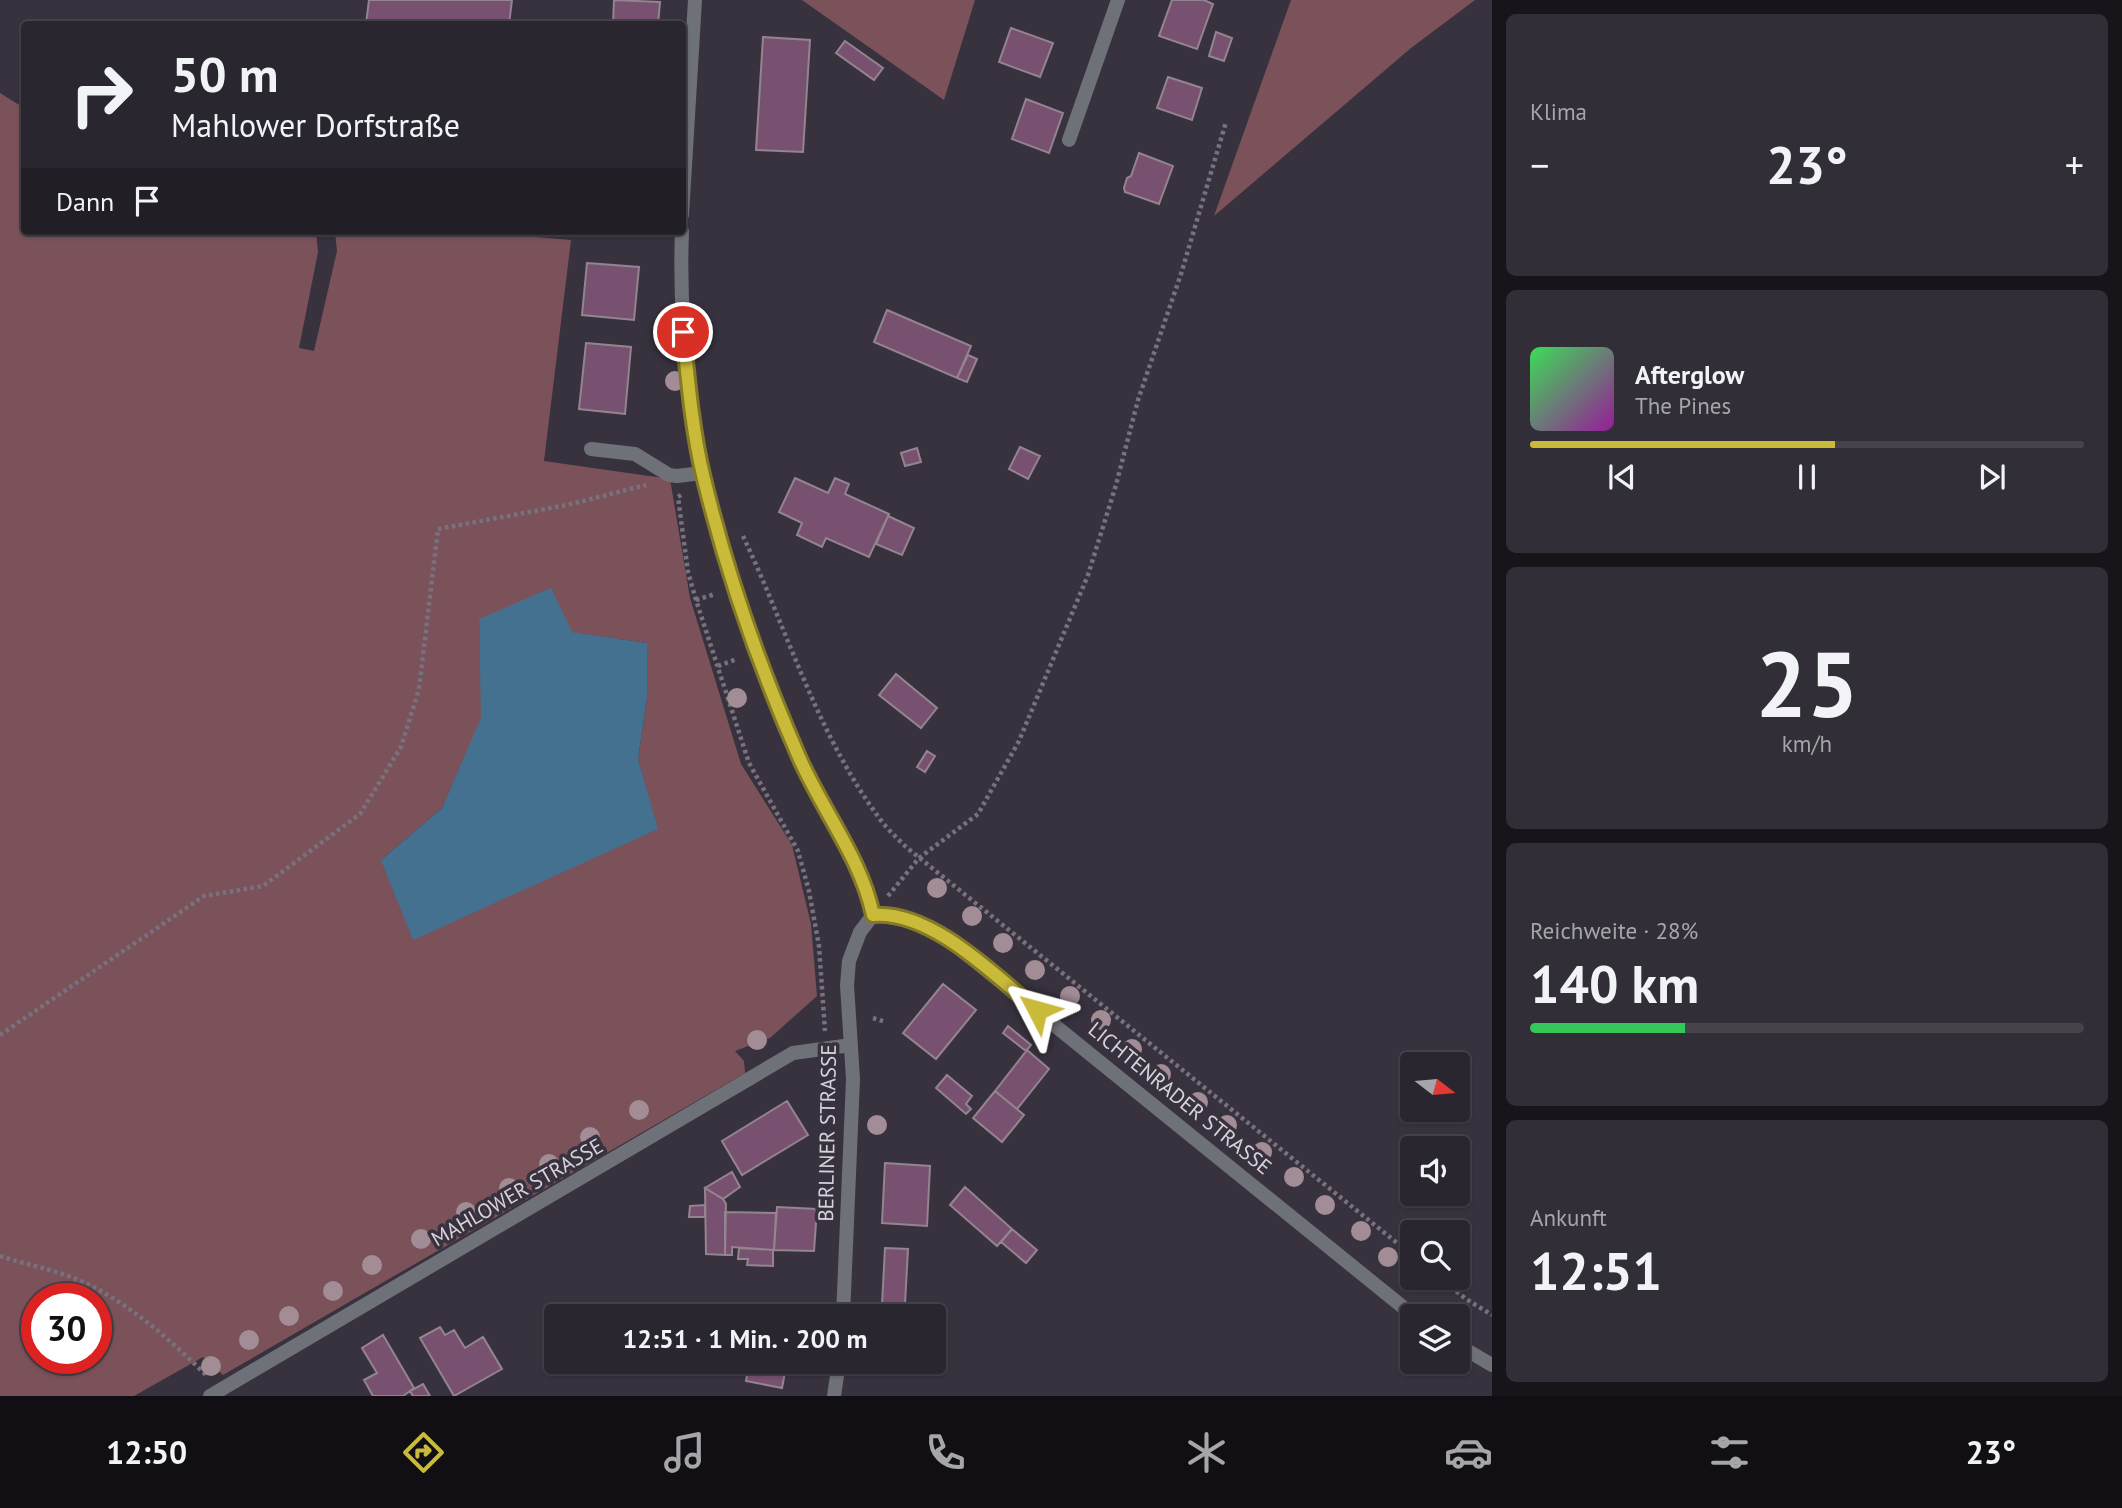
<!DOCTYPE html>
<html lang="de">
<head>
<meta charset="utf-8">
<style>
	body { margin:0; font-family:"PT Sans",sans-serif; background:#322e37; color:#f1f3f6; height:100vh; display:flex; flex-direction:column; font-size:26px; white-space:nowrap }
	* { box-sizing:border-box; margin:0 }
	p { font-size:23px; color:#a5a5aa }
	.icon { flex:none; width:38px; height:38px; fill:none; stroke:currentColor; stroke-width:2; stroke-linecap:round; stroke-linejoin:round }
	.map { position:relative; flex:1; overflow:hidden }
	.sheet { display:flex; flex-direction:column; gap:14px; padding:14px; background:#17151a; width:630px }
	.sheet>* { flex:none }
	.banner { position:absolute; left:21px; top:21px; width:665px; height:214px; border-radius:7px; box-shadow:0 2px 5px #0004,0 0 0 2px #46434b; background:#2a262f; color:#f1f3f6; overflow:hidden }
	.needle { width:46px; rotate:106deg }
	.buttons { position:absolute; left:1400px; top:1052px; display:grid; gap:14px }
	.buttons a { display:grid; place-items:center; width:70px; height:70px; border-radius:7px; background:#2a262f; box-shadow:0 2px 5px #0004,0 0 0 2px #46434b; font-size:35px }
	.speed { position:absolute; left:21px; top:1283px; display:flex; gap:14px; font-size:35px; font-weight:700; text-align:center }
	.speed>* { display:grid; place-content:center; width:91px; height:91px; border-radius:50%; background:#2a262f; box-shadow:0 2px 5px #0004,0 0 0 2px #46434b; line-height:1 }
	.speed .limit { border:10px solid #d22; background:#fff; color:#111 }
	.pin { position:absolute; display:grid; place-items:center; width:60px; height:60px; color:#fff; margin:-30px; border:4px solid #fff; border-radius:50%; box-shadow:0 2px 7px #0007 }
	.me { position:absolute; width:77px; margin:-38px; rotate:309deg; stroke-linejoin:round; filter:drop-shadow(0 0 5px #0008) }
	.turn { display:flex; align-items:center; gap:24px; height:147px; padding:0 35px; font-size:32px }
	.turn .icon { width:91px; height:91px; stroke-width:2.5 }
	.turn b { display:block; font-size:49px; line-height:60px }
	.then { display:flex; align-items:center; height:66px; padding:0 35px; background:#0003; gap:14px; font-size:26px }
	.big { font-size:52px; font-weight:700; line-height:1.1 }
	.sheet .tile { flex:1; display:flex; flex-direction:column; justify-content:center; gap:10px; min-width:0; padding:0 24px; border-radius:10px; background:#322e37 }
	.sheet .dial { align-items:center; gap:0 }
	.dial b { font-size:91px; line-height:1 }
	.song { display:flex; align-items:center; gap:21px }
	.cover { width:84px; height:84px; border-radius:10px; background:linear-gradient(135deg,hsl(130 70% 55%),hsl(300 70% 35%)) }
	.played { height:7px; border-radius:4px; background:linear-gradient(90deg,#caba3a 55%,#46434b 55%) }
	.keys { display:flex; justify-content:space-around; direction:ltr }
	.heat { display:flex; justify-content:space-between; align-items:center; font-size:38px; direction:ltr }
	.charge { height:10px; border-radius:5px; background:linear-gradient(90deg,#34c759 28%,#46434b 0) }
	.trip { position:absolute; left:544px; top:1304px; width:402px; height:70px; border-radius:7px; background:#2a262f; box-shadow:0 2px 5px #0004,0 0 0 2px #46434b; font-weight:700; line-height:70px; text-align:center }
	.tabs { display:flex; height:112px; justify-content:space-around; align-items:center; background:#110f13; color:#a5a5aa }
	.tabs .icon { width:49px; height:49px }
	.tabs .current { color:#caba3a }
	.tabs b { font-size:32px; color:#f1f3f6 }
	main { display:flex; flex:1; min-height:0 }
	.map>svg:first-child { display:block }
</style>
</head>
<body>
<main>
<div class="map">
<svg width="1492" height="1396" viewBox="0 0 1492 1396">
	<rect width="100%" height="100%" fill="#38323f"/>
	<!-- green -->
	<path fill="#7b525a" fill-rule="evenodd" d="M802,0H975L944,100Z
		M1291,0H1475L1411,48L1214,216Z
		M0,93L24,108V231H316L318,252L299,348L314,351L337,251L335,231H466L571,240L544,461L670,479L690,598L741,764L792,845L811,924L817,996L770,1038L735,1051L744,1061L745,1073L223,1375L203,1357L134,1396H0ZM479,619L647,643V697L638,759L657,829L381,860L442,808L482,718ZM37,1298H96V1358H37Z"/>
	<!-- water -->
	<path fill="#457191" d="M551,588L572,632L647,643V697L638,759L658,829L413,940L381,860L442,808L481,718L479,619Z"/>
	<!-- building -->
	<path fill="#795170" stroke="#93848f" stroke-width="2" d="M369,0H512L509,24H366Z
		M614,0L660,2L658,24H613Z
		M1172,0H1204L1213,4L1197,49L1159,36Z
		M1011,28L1053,43L1040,77L999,62Z
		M1216,32L1232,38L1224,61L1209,56Z
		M763,37L810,40L803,152L756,150Z
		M845,41L883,68L874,80L836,53Z
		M1168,77L1202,88L1192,120L1157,108Z
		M1026,99L1063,113L1049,153L1012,139Z
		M1139,153L1173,166L1159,204L1125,192L1124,188L1127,178L1131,176Z
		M587,263L639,267L634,320L582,315Z
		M887,310L971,346L957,378L874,342Z
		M586,343L631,347L625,414L579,409Z
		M968,355L977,359L967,382L957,378Z
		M1020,447L1040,456L1028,479L1009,469Z
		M917,448L921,462L905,466L901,453Z
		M795,478L828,493L835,478L849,484L845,494L889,514L869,557L826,538L822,547L797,535L802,523L779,512Z
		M888,516L914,528L902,555L876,544Z
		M896,674L937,708L921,728L879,695Z
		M927,751L935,756L925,772L917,767Z
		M943,984L976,1010L936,1059L903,1033Z
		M1008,1026L1031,1045L1026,1051L1003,1033Z
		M1027,1050L1049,1069L1017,1109L995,1091Z
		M947,1075L972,1096L966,1104L971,1109L966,1114L936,1088Z
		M995,1091L1024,1115L1002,1142L973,1118Z
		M787,1101L808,1135L742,1175L722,1141Z
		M885,1163L930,1166L927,1226L882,1223Z
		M732,1172L740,1187L723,1199L705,1188Z
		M965,1187L1012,1229L997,1246L950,1205Z
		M705,1188L723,1199L726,1204L725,1255L706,1254Z
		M705,1205V1217H689L690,1206Z
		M777,1207L817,1209L814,1251L774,1250Z
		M725,1212L776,1213L774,1250L732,1247V1255H725Z
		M1012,1229L1037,1250L1026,1263L1001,1242Z
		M739,1248L773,1250V1266L747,1265L748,1259H738Z
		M885,1248L908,1249L905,1304L913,1305L912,1316H878L879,1304H882Z
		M440,1327L445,1335L454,1330L465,1348L483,1337L502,1369L454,1396L420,1338Z
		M383,1335L414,1388L403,1396H373L364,1380L377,1373L362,1348Z
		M568,1362H595L575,1373Z
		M747,1362H787L782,1388L746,1381L749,1364Z
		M423,1384L430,1396H413L410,1391Z"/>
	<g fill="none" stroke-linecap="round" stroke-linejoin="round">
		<!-- path -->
		<path stroke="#77727d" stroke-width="4.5" stroke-dasharray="3.5 3.5" stroke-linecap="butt" d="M681,495L678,497L688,572L696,600L749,763L798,851L809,891L819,946L825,1031
			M743,536C787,629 816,731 877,815C885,827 896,837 906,847L1412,1255
			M696,600L715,594
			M718,666L737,659
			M888,896L919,858L978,814L1019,741L1088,575L1116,485L1138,400L1181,274L1226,122
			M873,1018L886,1022
			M0,1035L204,896L263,886L360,814L401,747L419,689L438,529L567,505L646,485
			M827,1067L830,1093
			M0,1256C27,1265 57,1270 83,1282C129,1303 172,1341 208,1377
			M1440,1278L1466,1299L1492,1315"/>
		<!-- service -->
		<path stroke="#6f7178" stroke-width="14" d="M1069,140L1118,0
			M591,449L635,454L669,475L677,476L702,473"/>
		<!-- minor -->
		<path stroke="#6f7178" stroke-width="14" d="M682,215L695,0
			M682,231C675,413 725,593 799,758C823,811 860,858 873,915
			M873,915C906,913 927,927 954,944L1414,1316
			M843,1316L853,1079L847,985L849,961L860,932L873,915
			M1458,1345L1492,1365
			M210,1396L793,1053L851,1045
			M834,1396L839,1362"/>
	</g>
	<!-- trees -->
	<g fill="#a28c95">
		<circle cx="672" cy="331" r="10"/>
		<circle cx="675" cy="381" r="10"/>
		<circle cx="737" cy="698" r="10"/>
		<circle cx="937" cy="888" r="10"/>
		<circle cx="972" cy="916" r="10"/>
		<circle cx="1003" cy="943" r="10"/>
		<circle cx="1035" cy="970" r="10"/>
		<circle cx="1070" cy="996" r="10"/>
		<circle cx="1101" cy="1020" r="10"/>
		<circle cx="757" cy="1040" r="10"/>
		<circle cx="1132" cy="1049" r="10"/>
		<circle cx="1161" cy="1074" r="10"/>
		<circle cx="1198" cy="1102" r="10"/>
		<circle cx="639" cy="1110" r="10"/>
		<circle cx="877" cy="1125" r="10"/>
		<circle cx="1227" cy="1125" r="10"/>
		<circle cx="590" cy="1137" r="10"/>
		<circle cx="1262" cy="1152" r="10"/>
		<circle cx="549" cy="1164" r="10"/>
		<circle cx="1294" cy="1177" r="10"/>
		<circle cx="509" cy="1188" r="10"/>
		<circle cx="1325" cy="1205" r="10"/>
		<circle cx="466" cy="1212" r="10"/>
		<circle cx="1361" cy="1231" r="10"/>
		<circle cx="421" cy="1239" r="10"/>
		<circle cx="1388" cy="1257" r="10"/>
		<circle cx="372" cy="1265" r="10"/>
		<circle cx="333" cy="1291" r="10"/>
		<circle cx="289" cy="1316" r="10"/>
		<circle cx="249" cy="1340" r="10"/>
		<circle cx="211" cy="1366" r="10"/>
	</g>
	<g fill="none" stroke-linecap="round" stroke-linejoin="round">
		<!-- route casing -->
		<g stroke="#837926" stroke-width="18">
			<path id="route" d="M683,332C688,379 692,429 703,475C726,571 759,666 799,757C822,810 861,858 873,915C931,910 994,975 1037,1010"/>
		</g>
		<!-- route -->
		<use href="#route" stroke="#caba3a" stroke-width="12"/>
	</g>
	<g text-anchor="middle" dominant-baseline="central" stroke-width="7" stroke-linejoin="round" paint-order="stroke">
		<!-- street labels -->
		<g font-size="21" fill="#d7d3dc" stroke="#38323f">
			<text transform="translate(1180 1098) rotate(39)">LICHTENRADER STRASSE</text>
			<text transform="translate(827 1133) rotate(-89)">BERLINER STRASSE</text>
			<text transform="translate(517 1192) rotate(-30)">MAHLOWER STRASSE</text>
		</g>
	</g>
</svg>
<div class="buttons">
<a><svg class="needle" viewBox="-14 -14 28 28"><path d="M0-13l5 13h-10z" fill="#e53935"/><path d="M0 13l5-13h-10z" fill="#a5a5aa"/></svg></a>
<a><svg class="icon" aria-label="sound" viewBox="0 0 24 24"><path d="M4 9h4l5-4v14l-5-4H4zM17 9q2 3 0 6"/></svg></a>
<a><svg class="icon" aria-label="search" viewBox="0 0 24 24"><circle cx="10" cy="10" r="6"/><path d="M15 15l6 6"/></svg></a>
<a><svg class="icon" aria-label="layers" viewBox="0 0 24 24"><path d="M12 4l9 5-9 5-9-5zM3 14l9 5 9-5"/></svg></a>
</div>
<div class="speed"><div class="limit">30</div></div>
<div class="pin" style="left:683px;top:332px;background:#d93025"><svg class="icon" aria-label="arrive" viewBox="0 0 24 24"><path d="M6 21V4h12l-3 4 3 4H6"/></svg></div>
<svg class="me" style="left:1037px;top:1010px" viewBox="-20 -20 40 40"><path d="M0-17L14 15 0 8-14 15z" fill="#caba3a" stroke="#fff" stroke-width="4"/></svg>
<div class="trip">12:51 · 1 Min. · 200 m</div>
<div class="banner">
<div class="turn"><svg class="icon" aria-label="right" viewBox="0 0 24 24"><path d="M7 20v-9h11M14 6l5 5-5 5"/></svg><div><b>50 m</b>Mahlower Dorfstraße</div></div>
<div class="then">Dann<svg class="icon" aria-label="arrive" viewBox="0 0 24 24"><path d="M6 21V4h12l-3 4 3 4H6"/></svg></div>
</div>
</div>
<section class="sheet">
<div class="tile"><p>Klima</p>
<div class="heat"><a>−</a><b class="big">23°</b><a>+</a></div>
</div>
<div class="tile">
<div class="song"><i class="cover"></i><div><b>Afterglow</b><p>The Pines</p></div></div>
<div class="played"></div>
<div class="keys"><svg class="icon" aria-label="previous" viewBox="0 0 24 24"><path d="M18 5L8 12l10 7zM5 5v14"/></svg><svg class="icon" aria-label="pause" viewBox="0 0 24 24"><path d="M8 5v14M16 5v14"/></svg><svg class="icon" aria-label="next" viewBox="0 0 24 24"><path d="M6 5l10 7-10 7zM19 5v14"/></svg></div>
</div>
<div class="tile dial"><b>25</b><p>km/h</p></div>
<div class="tile"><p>Reichweite · 28%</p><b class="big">140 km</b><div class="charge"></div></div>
<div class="tile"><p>Ankunft</p><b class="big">12:51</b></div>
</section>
</main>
<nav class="tabs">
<b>12:50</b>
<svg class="icon current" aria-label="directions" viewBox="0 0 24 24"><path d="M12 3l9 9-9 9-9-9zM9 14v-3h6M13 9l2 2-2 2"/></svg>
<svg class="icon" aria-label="music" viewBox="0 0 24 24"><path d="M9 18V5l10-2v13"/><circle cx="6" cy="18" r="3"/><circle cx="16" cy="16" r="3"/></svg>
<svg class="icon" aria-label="phone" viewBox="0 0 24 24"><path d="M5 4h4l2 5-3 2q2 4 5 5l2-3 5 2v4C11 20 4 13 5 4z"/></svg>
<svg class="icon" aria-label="climate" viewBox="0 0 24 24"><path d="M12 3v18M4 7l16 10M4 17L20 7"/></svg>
<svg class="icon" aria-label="car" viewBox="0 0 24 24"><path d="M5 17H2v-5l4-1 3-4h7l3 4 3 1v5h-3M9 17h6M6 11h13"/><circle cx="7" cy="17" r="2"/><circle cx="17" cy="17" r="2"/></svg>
<svg class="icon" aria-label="filters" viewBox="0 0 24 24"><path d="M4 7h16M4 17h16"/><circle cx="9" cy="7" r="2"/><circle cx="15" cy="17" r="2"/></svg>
<b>23°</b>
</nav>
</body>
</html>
